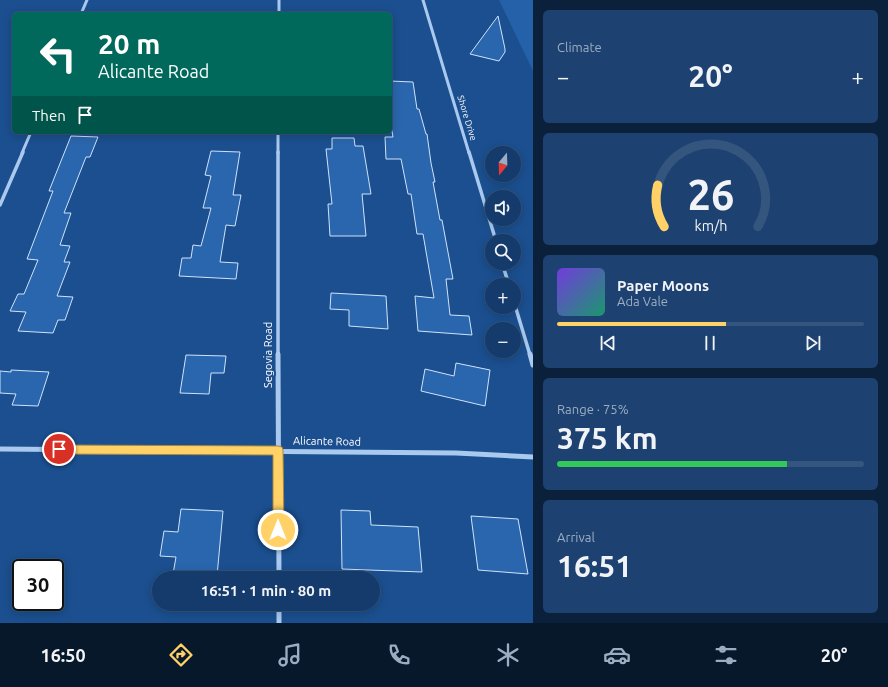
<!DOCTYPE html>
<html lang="en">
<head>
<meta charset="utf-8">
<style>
	body { margin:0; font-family:Ubuntu,sans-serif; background:#1d4271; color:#f1f3f6; height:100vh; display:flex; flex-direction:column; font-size:15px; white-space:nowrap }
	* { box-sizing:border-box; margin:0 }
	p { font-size:13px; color:#9dadc1 }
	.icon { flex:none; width:22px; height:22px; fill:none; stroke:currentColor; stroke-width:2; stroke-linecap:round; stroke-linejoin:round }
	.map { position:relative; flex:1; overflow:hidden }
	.panel { display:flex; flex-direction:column; gap:10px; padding:10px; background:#0b203b; width:355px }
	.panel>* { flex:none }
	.banner { position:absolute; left:12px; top:12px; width:380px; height:122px; border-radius:6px; box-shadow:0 2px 10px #0003,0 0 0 1px #33557e; background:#00695c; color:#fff; overflow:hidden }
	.needle { width:26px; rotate:199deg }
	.tools { position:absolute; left:485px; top:146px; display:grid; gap:8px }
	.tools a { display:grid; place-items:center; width:36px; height:36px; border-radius:50%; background:#143b6b; box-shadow:0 2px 10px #0003,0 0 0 1px #33557e; font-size:20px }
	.speed { position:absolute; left:12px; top:559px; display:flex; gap:8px; font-size:20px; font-weight:700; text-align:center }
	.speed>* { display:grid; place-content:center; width:52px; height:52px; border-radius:50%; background:#143b6b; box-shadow:0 2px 10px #0003,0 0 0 1px #33557e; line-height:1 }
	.speed .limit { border:2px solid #111; border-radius:6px; background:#fff; color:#111 }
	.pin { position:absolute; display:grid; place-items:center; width:34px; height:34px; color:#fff; margin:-17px; border:2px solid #fff; border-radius:50%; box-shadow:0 1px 4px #0007 }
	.me { position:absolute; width:44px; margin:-22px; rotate:0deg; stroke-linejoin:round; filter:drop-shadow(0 0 3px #0008) }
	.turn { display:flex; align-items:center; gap:14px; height:84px; padding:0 20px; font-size:18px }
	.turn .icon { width:52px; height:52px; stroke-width:2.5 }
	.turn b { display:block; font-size:28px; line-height:34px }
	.then { display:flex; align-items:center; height:38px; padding:0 20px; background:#0003; gap:8px; font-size:15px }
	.big { font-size:30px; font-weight:700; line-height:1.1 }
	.panel .card { flex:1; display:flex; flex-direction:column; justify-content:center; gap:6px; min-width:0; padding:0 14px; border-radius:6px; background:#1d4271 }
	.panel .dial { align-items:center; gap:0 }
	.dial svg { height:104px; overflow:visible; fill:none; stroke:#33557e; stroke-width:7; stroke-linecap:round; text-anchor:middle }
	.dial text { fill:#f1f3f6; stroke:none }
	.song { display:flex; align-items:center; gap:12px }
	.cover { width:48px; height:48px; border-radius:6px; background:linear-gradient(135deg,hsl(260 70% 55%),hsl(160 70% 35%)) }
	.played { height:4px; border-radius:2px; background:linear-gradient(90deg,#ffd166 55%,#33557e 55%) }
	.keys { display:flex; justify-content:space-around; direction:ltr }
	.heat { display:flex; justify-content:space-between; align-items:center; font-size:22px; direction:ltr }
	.charge { height:6px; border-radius:3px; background:linear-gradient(90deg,#34c759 75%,#33557e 0) }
	.trip { position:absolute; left:152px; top:571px; width:228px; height:40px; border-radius:20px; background:#143b6b; box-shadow:0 2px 10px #0003,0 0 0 1px #33557e; font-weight:700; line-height:40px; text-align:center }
	.dock { display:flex; height:64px; justify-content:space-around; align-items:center; background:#08182b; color:#9dadc1 }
	.dock .icon { width:28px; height:28px }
	.dock .active { color:#ffd166 }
	.dock b { font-size:18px; color:#f1f3f6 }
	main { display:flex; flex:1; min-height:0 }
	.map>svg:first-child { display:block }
</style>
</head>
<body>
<main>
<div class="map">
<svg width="533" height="623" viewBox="0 0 533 623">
	<rect width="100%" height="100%" fill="#1b4f8f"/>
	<!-- green -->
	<path fill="#2461a8" d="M499,0H533V71Z"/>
	<!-- building -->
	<path fill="#2a66ad" stroke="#cfe3fa" d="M498,16L505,49V52L499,61L470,54Z
		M390,81L413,82L417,109H419L426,134H427L431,163L435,182H433L440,220H442L453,279H446L450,315L469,316L472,335L418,331L415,296L434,298L423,234H417L411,194H408L401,159H386L385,137H393L390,120V117H392Z
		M71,136L98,137L90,157H86L64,213H71L60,245L70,246L64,262H70L57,296L73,297L65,320H58L53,333L18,331L26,312L10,311L18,294H24L38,260L27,259L53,191H49Z
		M332,138H354L355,146H363L371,194H362L366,236H330L328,204H332L326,149H332Z
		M211,151L240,152L233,195H241L235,226L226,225L220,262L238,263L236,279L179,276L182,258H191L193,245L201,246L211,208H203L211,176L205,175Z
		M331,293L386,296L388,329L349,326V310L330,309Z
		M186,355L226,356L224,373H211L209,394L180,393Z
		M456,363L490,370L485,406L421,391L425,369L454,376Z
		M11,370L49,372L38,406L12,405L16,394L0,393V371L11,372Z
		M181,509L223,511L217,576L173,574L176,557L160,556L164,531L178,532Z
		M341,510L370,511L371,525L418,527L422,572L342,569Z
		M471,516L518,519L528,574L478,570Z"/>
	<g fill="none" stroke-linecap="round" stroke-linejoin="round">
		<!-- minor-far2 -->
		<path stroke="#a9c9ee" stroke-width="3" d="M279,0V14
			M423,0L469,153
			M81,14L87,0
			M278,132V153
			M22,153L31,132"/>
		<!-- minor-far1 -->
		<path stroke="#a9c9ee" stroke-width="3.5" d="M278,152V355
			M469,152L496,241
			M0,205L23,152
			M502,263L509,285
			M514,302L530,355"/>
		<!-- minor -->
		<path stroke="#a9c9ee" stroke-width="5" d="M278,354L279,578
			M530,354L533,365
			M0,449L456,453L533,457
			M279,604V623"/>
	</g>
	<!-- route -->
	<path fill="#ffd166" stroke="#a68842" d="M59,445L278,446L282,447L283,450L284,530L283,534L278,536L274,534L273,530V455L59,454L55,453L54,449L55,446Z"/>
	<g text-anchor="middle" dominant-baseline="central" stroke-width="4" stroke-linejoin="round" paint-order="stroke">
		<!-- far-street labels -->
		<g font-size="9" fill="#fff" stroke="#1b4f8f">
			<text transform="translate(467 118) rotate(73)">Shore Drive</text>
		</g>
		<!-- street labels -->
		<g font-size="11" fill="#fff" stroke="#1b4f8f">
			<text transform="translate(268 355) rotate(-90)">Segovia Road</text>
			<text transform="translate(327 441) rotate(1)">Alicante Road</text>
		</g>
	</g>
</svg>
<div class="tools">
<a><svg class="needle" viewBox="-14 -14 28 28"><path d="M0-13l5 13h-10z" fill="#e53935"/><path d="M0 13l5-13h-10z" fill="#9dadc1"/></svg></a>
<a><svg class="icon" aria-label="sound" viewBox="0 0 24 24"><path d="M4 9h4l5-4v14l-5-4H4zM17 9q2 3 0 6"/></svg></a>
<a><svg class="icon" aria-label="search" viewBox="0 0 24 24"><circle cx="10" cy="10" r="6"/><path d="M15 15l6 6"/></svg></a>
<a>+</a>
<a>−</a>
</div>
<div class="speed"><div class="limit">30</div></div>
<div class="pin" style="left:59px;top:449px;background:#d93025"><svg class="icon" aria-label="arrive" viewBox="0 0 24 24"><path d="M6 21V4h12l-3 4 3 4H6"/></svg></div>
<svg class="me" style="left:278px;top:530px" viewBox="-20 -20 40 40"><circle r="17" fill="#ffd166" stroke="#fff" stroke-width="3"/><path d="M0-11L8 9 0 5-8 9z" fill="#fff"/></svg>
<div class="trip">16:51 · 1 min · 80 m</div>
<div class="banner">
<div class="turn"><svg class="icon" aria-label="left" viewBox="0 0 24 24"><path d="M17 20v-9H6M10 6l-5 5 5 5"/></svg><div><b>20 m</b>Alicante Road</div></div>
<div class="then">Then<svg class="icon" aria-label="arrive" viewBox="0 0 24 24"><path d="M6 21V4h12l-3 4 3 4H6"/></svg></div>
</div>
</div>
<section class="panel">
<div class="card"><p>Climate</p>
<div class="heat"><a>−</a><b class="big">20°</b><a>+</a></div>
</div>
<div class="card dial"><svg viewBox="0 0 100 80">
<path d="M14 69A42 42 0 1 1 86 69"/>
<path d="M14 69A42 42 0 0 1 9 37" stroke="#ffd166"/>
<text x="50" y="56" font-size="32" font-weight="700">26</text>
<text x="50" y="72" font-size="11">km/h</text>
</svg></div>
<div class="card">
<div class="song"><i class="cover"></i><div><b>Paper Moons</b><p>Ada Vale</p></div></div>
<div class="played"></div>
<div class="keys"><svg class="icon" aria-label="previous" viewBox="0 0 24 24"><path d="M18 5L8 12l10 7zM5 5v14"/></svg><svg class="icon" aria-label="pause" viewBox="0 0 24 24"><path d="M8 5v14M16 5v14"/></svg><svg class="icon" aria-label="next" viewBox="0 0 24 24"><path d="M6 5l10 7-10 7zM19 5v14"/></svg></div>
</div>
<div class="card"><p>Range · 75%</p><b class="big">375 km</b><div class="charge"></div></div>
<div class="card"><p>Arrival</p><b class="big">16:51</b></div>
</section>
</main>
<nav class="dock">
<b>16:50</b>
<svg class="icon active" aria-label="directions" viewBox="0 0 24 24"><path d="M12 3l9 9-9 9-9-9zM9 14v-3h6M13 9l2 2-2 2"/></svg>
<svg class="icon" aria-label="music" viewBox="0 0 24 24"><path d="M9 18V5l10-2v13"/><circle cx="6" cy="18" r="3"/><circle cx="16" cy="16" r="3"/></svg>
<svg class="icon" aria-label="phone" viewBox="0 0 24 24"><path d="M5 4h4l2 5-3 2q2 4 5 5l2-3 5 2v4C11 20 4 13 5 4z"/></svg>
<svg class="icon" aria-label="climate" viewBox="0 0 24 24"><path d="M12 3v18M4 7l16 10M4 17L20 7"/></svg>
<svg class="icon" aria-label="car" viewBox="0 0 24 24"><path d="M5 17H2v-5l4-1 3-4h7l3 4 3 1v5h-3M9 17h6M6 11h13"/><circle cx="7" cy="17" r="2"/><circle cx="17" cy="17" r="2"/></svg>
<svg class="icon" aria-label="filters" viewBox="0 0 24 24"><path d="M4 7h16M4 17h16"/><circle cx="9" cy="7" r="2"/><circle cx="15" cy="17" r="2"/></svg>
<b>20°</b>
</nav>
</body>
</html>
